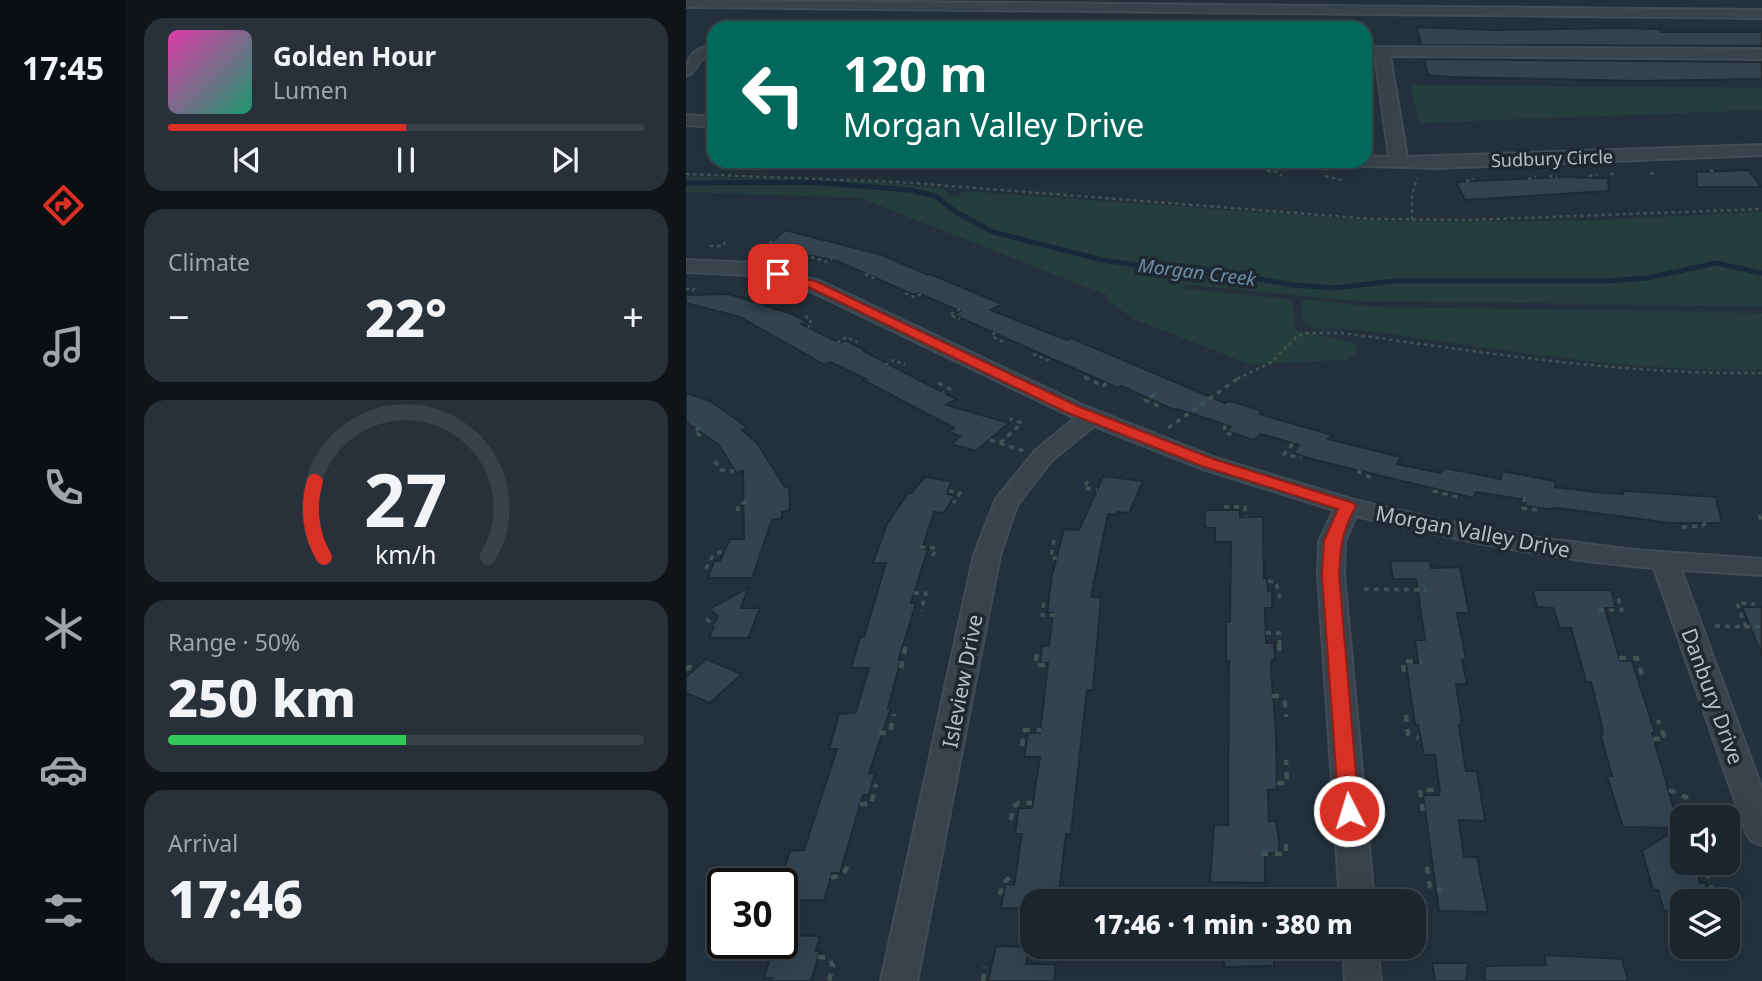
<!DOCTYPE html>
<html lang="en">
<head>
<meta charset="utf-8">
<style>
	body { margin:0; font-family:"Noto Sans",sans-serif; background:#283139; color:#f1f3f6; height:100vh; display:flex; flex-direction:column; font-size:26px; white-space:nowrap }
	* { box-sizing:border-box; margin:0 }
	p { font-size:23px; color:#a0a5aa }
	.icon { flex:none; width:38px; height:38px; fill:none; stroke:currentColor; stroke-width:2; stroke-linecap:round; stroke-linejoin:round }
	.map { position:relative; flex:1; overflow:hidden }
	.drawer { display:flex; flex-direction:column; gap:18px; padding:18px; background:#0f1419; width:560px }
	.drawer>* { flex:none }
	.banner { position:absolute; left:21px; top:21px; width:665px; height:147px; border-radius:21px; box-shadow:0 7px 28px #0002,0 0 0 2px #394249; background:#00695c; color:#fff; overflow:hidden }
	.buttons { position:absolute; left:984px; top:805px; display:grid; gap:14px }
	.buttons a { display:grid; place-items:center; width:70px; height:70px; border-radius:14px; background:#1b252d; box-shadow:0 7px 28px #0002,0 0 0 2px #394249; font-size:35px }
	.speed { position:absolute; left:21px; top:868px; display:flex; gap:14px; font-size:35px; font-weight:700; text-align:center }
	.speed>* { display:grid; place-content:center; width:91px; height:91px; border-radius:50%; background:#1b252d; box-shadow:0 7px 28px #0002,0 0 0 2px #394249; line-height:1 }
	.speed .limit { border:4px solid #111; border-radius:10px; background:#fff; color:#111 }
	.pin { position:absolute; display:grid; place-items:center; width:60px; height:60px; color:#fff; margin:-30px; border-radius:14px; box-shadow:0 4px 10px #0006 }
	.me { position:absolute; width:77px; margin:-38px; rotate:355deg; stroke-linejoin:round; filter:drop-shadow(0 0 5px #0008) }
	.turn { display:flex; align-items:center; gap:24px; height:147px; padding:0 21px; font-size:32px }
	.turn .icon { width:91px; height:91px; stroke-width:2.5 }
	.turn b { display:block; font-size:49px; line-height:60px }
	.big { font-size:52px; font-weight:800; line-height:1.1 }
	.drawer .tile { flex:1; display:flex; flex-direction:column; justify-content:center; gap:10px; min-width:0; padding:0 24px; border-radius:21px; background:#283139 }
	.drawer .dial { align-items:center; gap:0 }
	.dial svg { height:182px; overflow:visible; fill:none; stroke:#394249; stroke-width:7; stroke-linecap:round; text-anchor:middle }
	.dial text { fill:#f1f3f6; stroke:none }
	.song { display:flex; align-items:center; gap:21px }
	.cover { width:84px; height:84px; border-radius:10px; background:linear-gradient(135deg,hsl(320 70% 55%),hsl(160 70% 35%)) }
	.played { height:7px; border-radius:4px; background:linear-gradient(90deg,#d93025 50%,#394249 50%) }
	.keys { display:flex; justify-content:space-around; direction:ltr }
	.heat { display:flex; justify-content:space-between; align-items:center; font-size:38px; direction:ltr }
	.charge { height:10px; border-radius:5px; background:linear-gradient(90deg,#34c759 50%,#394249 0) }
	.trip { position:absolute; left:334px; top:889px; width:406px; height:70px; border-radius:21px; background:#1b252d; box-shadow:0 7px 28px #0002,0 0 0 2px #394249; font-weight:800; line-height:70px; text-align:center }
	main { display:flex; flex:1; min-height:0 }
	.dock { display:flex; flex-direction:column; width:126px; justify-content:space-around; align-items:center; background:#0b0f12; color:#a0a5aa }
	.dock .icon { width:49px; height:49px }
	.dock .on { color:#d93025 }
	.dock b { font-size:32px; color:#f1f3f6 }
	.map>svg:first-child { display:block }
</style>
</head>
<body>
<main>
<nav class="dock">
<b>17:45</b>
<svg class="icon on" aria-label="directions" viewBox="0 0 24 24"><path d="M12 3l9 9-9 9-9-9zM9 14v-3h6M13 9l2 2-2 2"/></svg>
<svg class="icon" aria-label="music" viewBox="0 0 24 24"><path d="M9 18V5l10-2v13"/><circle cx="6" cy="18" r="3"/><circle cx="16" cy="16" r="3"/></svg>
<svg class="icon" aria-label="phone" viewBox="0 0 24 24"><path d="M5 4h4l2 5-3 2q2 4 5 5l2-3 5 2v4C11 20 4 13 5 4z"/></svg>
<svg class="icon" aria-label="climate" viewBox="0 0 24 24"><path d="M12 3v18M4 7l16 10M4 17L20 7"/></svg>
<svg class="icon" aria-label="car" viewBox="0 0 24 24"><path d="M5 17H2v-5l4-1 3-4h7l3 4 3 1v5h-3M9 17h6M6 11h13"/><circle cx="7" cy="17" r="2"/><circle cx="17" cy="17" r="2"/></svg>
<svg class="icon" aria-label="filters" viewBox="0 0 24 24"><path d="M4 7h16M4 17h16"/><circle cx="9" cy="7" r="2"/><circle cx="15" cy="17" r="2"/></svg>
</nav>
<section class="drawer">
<div class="tile">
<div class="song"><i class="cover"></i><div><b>Golden Hour</b><p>Lumen</p></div></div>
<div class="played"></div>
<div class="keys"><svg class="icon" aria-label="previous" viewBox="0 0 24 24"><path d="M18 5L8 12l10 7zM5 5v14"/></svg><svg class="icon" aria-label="pause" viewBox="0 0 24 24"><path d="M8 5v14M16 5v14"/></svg><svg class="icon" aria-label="next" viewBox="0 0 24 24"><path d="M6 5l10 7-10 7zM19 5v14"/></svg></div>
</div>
<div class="tile"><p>Climate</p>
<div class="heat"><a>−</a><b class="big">22°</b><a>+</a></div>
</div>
<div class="tile dial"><svg viewBox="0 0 100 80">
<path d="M14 69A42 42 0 1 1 86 69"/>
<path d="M14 69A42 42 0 0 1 10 36" stroke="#d93025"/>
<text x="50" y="56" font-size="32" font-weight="700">27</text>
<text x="50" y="72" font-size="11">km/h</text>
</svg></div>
<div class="tile"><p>Range · 50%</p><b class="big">250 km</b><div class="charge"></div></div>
<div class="tile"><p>Arrival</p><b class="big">17:46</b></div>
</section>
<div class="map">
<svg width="1076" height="981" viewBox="0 0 1076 981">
	<rect width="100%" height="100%" fill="#24313c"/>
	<!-- green -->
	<path fill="#263d3d" d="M724,85L1076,88V110L733,123Z
		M0,176L196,182L257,189L269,198L279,191L709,222L889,221L1076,212V306L672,301L497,284L499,289L603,299L606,301L610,330L668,343L671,352L659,360L563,364L448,319L422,301L421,295L174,198L0,192Z
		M620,300L690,307L1076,313V369C972,373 870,357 767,343C722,338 675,326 629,329L620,325L616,313V301Z"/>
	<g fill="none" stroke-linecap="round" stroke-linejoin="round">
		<!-- stream -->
		<path stroke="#172a39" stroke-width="5" d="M0,183L122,182L224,190L249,196L270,212L307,232L416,260L484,270L515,269L607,285L649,288L708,281H921L961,278L1030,263L1076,273"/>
	</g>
	<!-- building -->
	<path fill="#334350" stroke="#1f2a33" stroke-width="2" d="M731,27L809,30L933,28L974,29L975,32H1076V46L735,45Z
		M738,59L1076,62V79L952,81L763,77L742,75Z
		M1062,170L1076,187H1011L1010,172Z
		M871,177L922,178L923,191L779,200L770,182Z
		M99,230L196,255L242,275L244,274L316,304L305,310L365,334L381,340L385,338L539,403L542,401L551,403L576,411L573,414L646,435L642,439L715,457L711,464L754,473L759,468L815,479L816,471L869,481V487L908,492L937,494V491H943L1030,497L1036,523H984L871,508L862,509L839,506L840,500L790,492L787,498L629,460L607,453L613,445L575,434L568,440L540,431L545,427L535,423L491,409L488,410L435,386L432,388L268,315L274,311L232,293L228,295L151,261L81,247Z
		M43,294L106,314L120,321L115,324L154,343L159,340L179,350L177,351L270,399L260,405L323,423L290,451L265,444L274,436L263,432L268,428L177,380L180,379L144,362L139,365L54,317L0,303V295Z
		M0,393L24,401L62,428L56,430L71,443L99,487L103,486L104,510L96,512V518L86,520L66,578H22L28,561H34L44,539H58L57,471L50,473L33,445L0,422Z
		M417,476L457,481L443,513L431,512L429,515L422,514L405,597H415L407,690H401L385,834H380L372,901H346V909L315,908L319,884L328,885L336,834H329L333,808H346L354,757H338L342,733H354L362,663H354L356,646H363L367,613H361L366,575L378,529L393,530Z
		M239,477L265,481L261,494L269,495L258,513L248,512L236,549H242L225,603H230L213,659H215L202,708H205L183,773H189L183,795H177L154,873H146L138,900L96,901V876L104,851L118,850L151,749H143L153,714L170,712L183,668H165L174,637H178L200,563H187L201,524L222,493H225Z
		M519,510H554V517H577L578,578H581L582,591H586V608H579L580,643H588L589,660H586L585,668L590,733L591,789L582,790L583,821H590L593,839V853H579V883L524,882L528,825H542L543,661H540V622H544L545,542H529V528H519Z
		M704,561H744L745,568L774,567L783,613H771L780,660H776L781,684H770L776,724L773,725L780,771H791L799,821L773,820L778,857H791L802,912L753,911L737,795H753L754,791L749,755H738L732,725H729L720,663H732L729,640H739L730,579H707Z
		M62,588L55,608H74L62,638H23L32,616L23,609Z
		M847,590H925L930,608H919L934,661H946L969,733H966L993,827L996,825V863H1008L1014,883L1019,882L1025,901H996V911H978L972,890H967L956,851L992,828L937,827L921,776H926L914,733L917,734L915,722L905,682H900L885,628H874L867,608L851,607Z
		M1056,607H1076V655Z
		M20,659L56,674L24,703L0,693V677Z
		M96,935L134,936L130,951H134L125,981H85L86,978H78L88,943H96Z
		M310,946L343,947L340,964H370L368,981H302Z
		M538,947H588V966L538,967Z
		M858,955L936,959L942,981H799V966L860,965Z
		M746,963H782L780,981H749Z"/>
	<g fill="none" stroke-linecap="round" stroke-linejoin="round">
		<!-- minor casing -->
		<g stroke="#414c55" stroke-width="4">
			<path id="minor" d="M0,0L1076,10V18L0,7Z
				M28,44V54L16,59L5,74L0,76C0,55 8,49 28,44Z
				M679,47L1076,49V59L704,56L721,157L1076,145V155L750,168L649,165L646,161H679V156L703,157L689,56L679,55Z
				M0,115L28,117V127L0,125Z
				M0,260L68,263L134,281L394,404L530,458L668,500L772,524L846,537L948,550L1076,559V575L995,570L1076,789V845L1065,841L1060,832L968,568C867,560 768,539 670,516L659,541L658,575L688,901H654L632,575L633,541L648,510L514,468L408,426L365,461L331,505L314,555L231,981H195L288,555L310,499L349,451L389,418L120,289L67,275L0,272Z
				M657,947H691L695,981H659Z"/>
		</g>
		<!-- path-far2 -->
		<path stroke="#3f5554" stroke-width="2.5" stroke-dasharray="3.5 3.5" stroke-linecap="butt" d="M416,161L427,165
			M466,169L468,165L485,166
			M581,171L591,172L596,176
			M1024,171L1031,170
			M0,174L212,182L687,219L783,220L1076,209
			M924,174L931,175
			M964,174L970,172
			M639,176L656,180
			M863,176L871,177
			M903,176L911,175
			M842,179L850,177
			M780,181L788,179
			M726,220V196L731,178
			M86,241L79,248L89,251
			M24,246H37L39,242
			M125,257L142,262L146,259
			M179,274L187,278L191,276
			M0,289H8L6,292
			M219,293L228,297L236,294
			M63,294L75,297V301
			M274,309L264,315L274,319
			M119,316L124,318L125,325L122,327
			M309,332L306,336L317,342
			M151,343L161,337L171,342
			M347,354L362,360L367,357
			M199,365L208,360L219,365
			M398,377L403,379
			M551,379L586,362L611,336L621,333H656C796,352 934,375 1076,373"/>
		<!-- path-far1 -->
		<path stroke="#3f5554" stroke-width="3.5" stroke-dasharray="5 5" stroke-linecap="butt" d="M399,377L417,386L421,383
			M252,383L264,389L257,393
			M468,395L459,400L473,406
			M539,425L538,432L549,436
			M14,428L8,431L19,439
			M482,428L554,377
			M304,440L338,451
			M314,443L336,423L324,419
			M607,444L598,454L615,458
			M29,461L35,470L48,471
			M674,470L673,472L688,479
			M402,481L398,488L411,490
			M263,491L274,493L267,503
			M747,491L772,497L773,494
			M839,497L837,508L852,510
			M538,507H559L560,517
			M52,511V505L61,501
			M1073,515L1076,522
			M996,527L1016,526L1021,522
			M368,540L365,558H371
			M234,547L250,548L247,556
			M20,569L27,555L37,551
			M582,581L590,582L594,599
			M678,589L741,590
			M228,593H240L235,611
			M358,603L356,615H369
			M913,610H936L932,598
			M20,619L29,625
			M1029,626L1076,627
			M1060,627L1051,603L1069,604
			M580,633H593L594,646"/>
		<!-- path -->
		<path stroke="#3f5554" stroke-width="4.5" stroke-dasharray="7 7" stroke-linecap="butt" d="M593,644L594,655
			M351,654L349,665H364
			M933,658H951L956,675
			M215,668L219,649L216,650
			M0,670L3,667L8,669
			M718,672L717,661L736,662
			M586,696H594L599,703L600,717
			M720,715L722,734L733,738
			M193,733H204L208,714
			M967,739H979L972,720
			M336,746L339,730H355
			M591,783H601L600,760
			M983,790L1000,797L1008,815
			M174,804H185L190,784
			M737,811L734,790H754
			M325,820L327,807L332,803H346
			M575,854H600V839
			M741,867L744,887L755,891
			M1010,869L1020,868L1028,896
			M145,878L157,874L165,861
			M314,895L316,884L324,877H329
			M132,957L143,958L147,966L143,981
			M297,981L299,966"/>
		<!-- minor -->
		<use href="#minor" fill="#38434c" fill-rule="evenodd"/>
	</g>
	<!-- route -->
	<path fill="#d93025" stroke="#8d1f18" stroke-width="2" d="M92,270L131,282L391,406L527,459L667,503L670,506C656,530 654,549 653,575L673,811L670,816L663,819L656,816L653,811L636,575L638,541L652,509L516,466L380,412L150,300L122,287L87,277V271Z"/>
	<g text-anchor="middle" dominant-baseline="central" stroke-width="7" stroke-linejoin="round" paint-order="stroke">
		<!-- far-street labels -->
		<g font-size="18" fill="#b3bec7" stroke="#1d2831">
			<text transform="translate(866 158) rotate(-2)">Sudbury Circle</text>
		</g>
		<!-- far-water labels -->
		<g font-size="19" font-style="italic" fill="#6d8da5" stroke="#1d2831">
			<text transform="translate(511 272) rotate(7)">Morgan Creek</text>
		</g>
		<!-- street labels -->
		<g font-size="21" fill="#b3bec7" stroke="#1d2831">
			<text transform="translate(787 531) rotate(11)">Morgan Valley Drive</text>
			<text transform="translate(276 681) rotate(-79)">Isleview Drive</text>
			<text transform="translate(1027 696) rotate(70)">Danbury Drive</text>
		</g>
	</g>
</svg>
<div class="buttons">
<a><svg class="icon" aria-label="sound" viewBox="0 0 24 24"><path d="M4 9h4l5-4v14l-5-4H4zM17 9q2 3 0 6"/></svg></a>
<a><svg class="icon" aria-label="layers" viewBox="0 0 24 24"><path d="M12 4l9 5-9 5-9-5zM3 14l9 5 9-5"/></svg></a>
</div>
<div class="speed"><div class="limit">30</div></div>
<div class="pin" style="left:92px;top:274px;background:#d93025"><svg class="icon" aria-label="arrive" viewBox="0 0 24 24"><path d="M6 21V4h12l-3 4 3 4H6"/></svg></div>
<svg class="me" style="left:663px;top:811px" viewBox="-20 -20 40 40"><circle r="17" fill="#d93025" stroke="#fff" stroke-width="3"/><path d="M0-11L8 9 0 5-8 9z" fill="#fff"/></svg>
<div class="trip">17:46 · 1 min · 380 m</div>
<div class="banner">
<div class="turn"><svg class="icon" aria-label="left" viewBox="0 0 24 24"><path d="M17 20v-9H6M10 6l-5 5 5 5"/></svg><div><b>120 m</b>Morgan Valley Drive</div></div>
</div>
</div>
</main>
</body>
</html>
